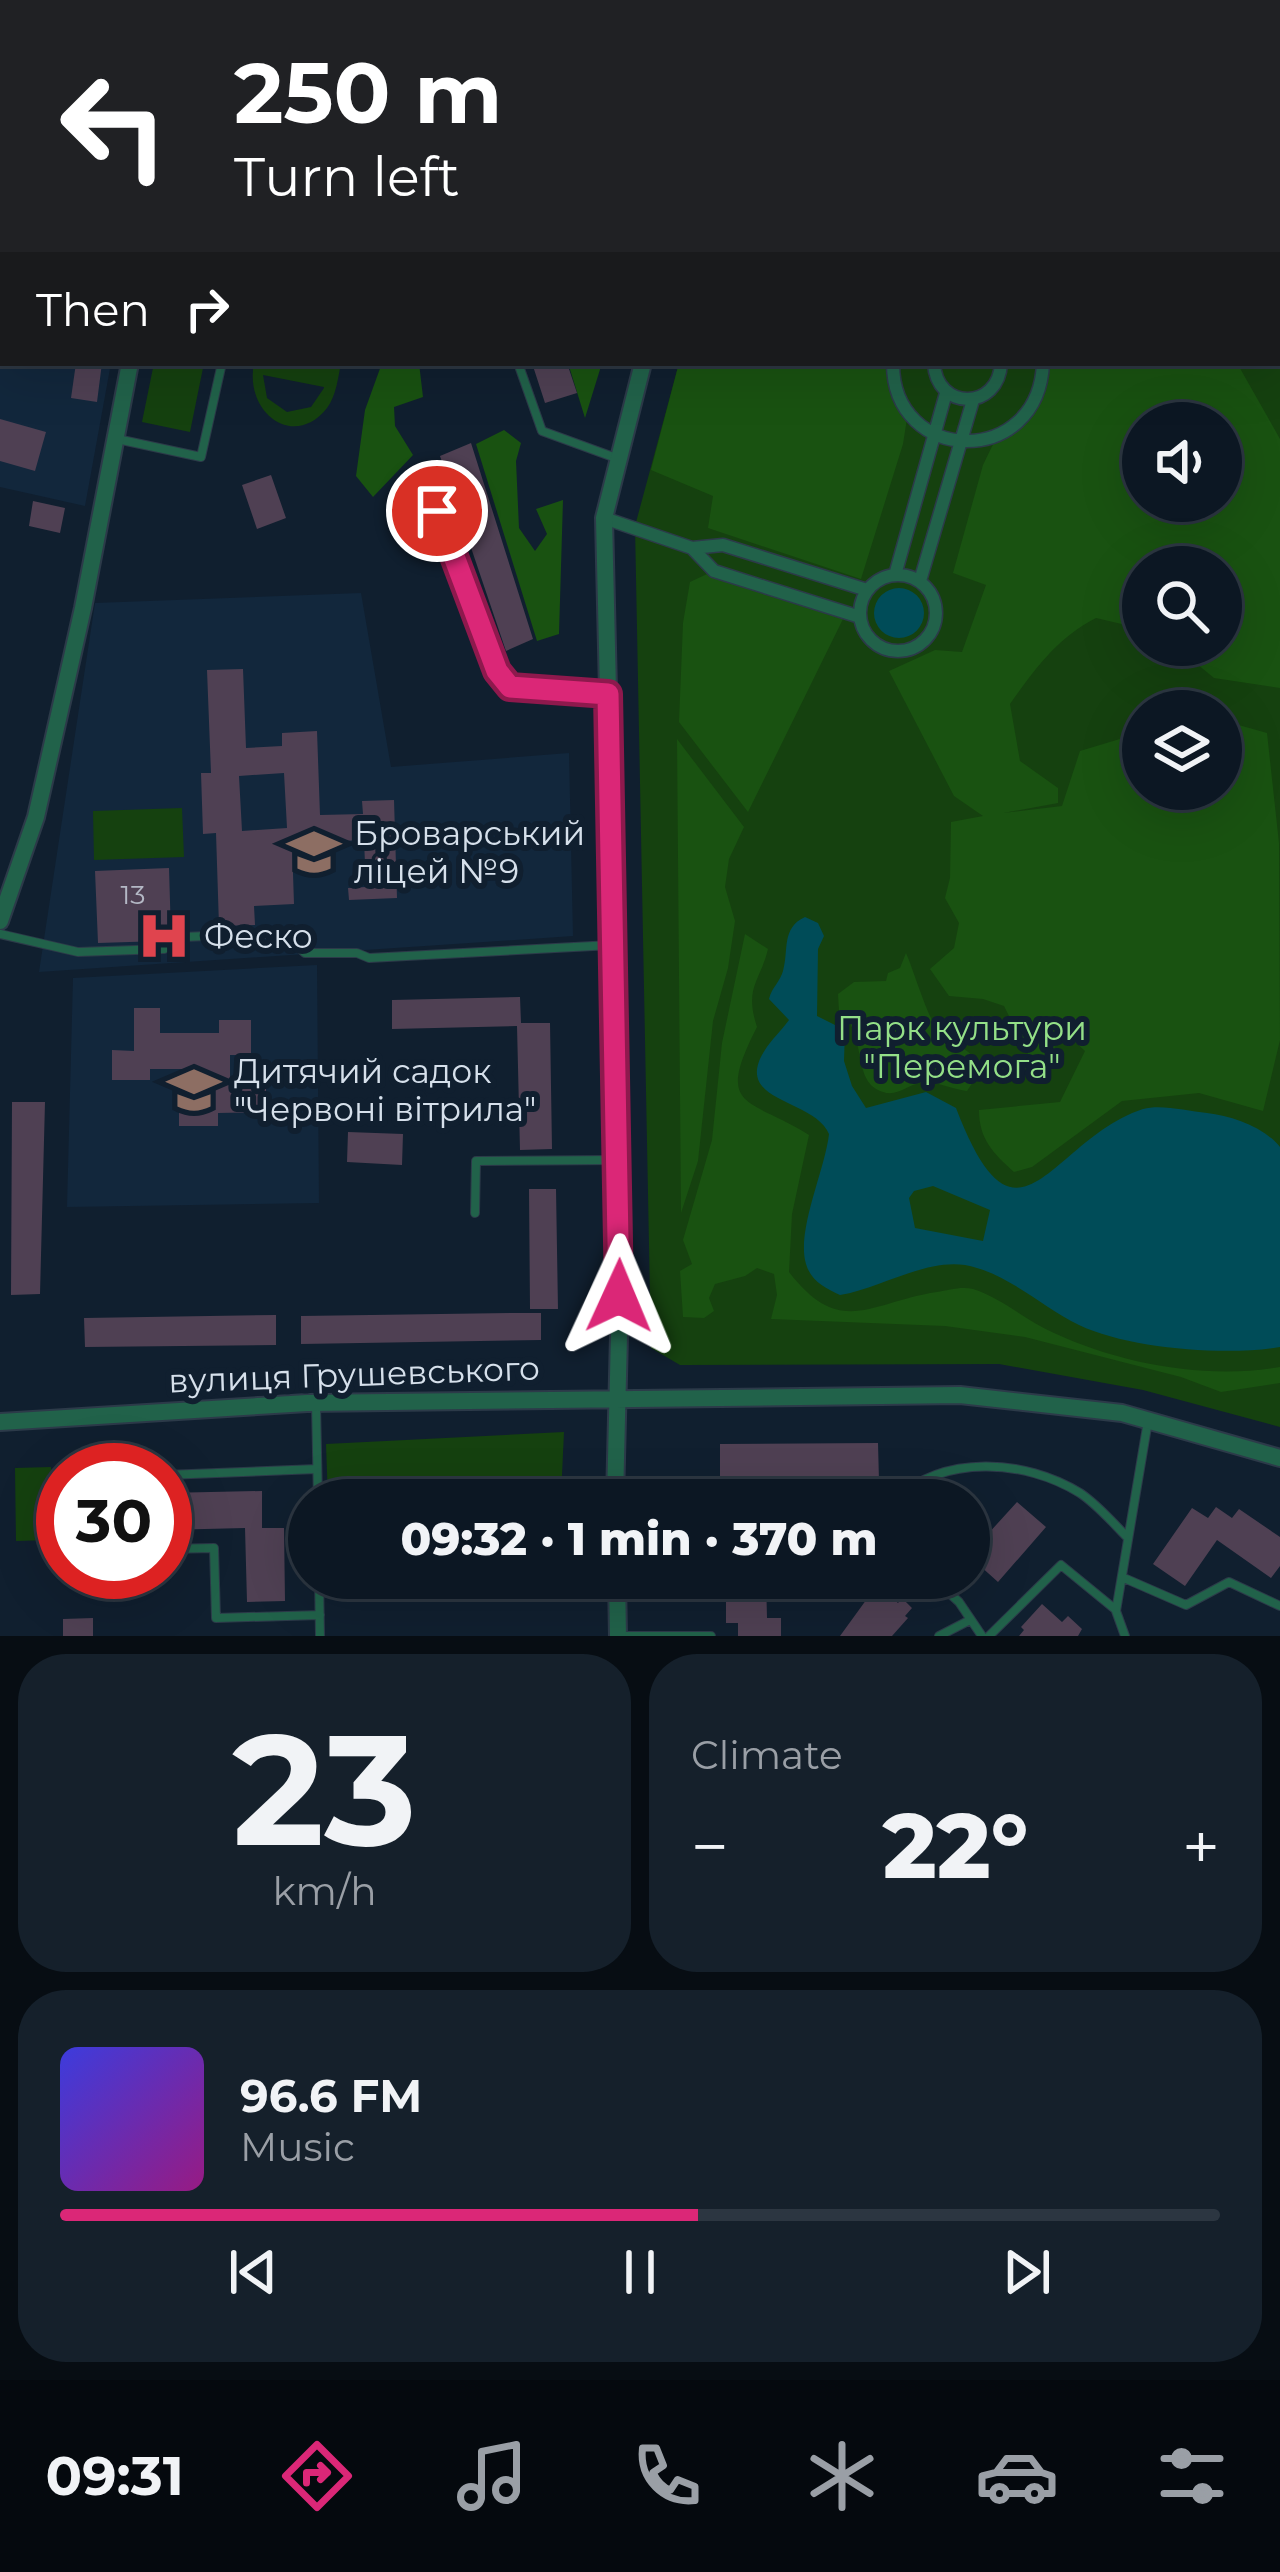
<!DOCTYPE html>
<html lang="en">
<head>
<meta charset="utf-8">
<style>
	body { margin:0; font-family:Montserrat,sans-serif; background:#15202b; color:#f1f3f6; height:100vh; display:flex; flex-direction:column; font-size:45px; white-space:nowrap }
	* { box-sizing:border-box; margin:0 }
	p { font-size:39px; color:#9a9fa6 }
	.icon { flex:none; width:66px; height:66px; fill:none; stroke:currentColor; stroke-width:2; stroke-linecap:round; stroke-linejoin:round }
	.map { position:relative; height:1636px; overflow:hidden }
	.panel { display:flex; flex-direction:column; gap:18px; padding:18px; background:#070d13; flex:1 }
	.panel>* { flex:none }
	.top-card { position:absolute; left:0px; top:0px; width:1281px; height:366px; box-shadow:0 12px 48px #0002,0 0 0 3px #2c3641; background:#202124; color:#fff; overflow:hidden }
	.fabs { position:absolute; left:1122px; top:402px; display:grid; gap:24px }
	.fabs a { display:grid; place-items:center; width:120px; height:120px; border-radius:50%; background:#0c1723; box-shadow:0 12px 48px #0002,0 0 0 3px #2c3641; font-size:60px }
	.speed { position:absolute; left:36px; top:1443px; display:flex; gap:24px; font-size:60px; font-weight:700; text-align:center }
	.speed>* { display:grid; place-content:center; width:156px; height:156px; border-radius:50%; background:#0c1723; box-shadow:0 12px 48px #0002,0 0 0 3px #2c3641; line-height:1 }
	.speed .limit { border:18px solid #d22; background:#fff; color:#111 }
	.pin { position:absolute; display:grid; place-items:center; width:102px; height:102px; color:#fff; margin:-51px; border:6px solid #fff; border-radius:50%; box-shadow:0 3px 12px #0007 }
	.me { position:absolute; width:132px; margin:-66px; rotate:1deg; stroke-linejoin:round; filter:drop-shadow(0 0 9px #0008) }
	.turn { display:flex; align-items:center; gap:42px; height:252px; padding:0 36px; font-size:54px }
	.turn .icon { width:156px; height:156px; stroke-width:2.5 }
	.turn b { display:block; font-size:84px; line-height:102px }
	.then { display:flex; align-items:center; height:114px; padding:0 36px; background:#0003; gap:24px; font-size:45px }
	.big { font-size:90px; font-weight:800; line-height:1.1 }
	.panel .tile { flex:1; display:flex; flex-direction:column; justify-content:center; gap:18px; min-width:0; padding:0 42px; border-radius:48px; background:#15202b }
	.panel .dial { align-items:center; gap:0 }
	.dial b { font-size:156px; line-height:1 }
	.song { display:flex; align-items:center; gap:36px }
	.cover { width:144px; height:144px; border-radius:18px; background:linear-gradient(135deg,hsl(240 70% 55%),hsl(310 70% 35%)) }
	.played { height:12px; border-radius:6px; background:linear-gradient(90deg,#db2777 55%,#2c3641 55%) }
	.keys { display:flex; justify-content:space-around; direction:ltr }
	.heat { display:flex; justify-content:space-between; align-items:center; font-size:66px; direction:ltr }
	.panel .tiles { flex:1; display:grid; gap:18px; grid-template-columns:1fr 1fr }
	.tile:last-child { grid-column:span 2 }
	.trip { position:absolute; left:288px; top:1479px; width:702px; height:120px; border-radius:60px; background:#0c1723; box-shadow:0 12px 48px #0002,0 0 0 3px #2c3641; font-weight:800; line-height:120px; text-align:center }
	.dock { display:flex; height:192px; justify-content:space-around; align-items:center; background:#05090e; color:#9a9fa6 }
	.dock .icon { width:84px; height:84px }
	.dock .on { color:#db2777 }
	.dock b { font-size:54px; color:#f1f3f6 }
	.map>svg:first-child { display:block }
</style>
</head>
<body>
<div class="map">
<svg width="1280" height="1636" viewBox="0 0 1280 1636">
	<rect width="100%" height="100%" fill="#101f2f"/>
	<!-- built -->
	<path fill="#12273c" d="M0,333L3,363H111L85,506L0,487Z
		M361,593L391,767L569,753L573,936L39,972L95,603Z
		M317,965L319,1203L67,1207L73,978Z"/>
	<!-- green -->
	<path fill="#15410f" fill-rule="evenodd" d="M774,0H1280V1427L1143,1390L999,1364L680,1365L651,1348L635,526L679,363H1278V3H773ZM1143,423H1221V501H1143ZM1143,567H1221V645H1143ZM1143,711H1221V789H1143Z
		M154,363H204L190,432L142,422Z
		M254,363H341C338,378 336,396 327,408C294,450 244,413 254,363ZM263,375L324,387V388L311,407L287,412L267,398Z
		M182,808L184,857L94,860L93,811Z
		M564,1432L561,1496L328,1500L326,1444Z
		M51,1467L52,1540L16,1541L15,1468Z"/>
	<!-- forest -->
	<path fill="#195211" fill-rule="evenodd" d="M382,363H419L423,397L394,407L395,426L413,455L373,497L356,476L365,410Z
		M568,363H602L585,418Z
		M679,363H893L908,412L903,444L861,579L708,528L713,496L651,470Z
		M1043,363H1237L1280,439V688L1214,678L1174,645H1221V567H1143V629L1096,618C1057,638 1035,669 1010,704L1020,761L1058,788V803L1003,813L1062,806L1080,751L1143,732V789H1221V720L1267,733L1279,843L1280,1040L1263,1111L1199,1093L1122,1101L1032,1167L1014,1172C993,1153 979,1139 979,1110L1060,1102L1085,1051L1072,1039L1055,1036L1054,1060L1037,1072L1004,1006L983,999L949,996L930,969L954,948L959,923L945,898L950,878L951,822L983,816L954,796L889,671L935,650L962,652L986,585L953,573L983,465L997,436L1019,422ZM1143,423H1221V501H1143Z
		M504,430L521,443L516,461L519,528L535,551L547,534L536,509L563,500L559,634L537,641L476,444Z
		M707,574L843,619L748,812L679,722L683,623L690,582Z
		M677,739L744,827L729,859L725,887L735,921L728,968L713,1021L698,1161L681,1213Z
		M745,934L768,949C760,982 744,987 757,1027C714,1111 749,1097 809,1135L792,1214L789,1272C841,1339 870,1302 937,1292C948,1290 962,1286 973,1289C1002,1298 1026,1321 1054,1333C1121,1364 1207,1380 1280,1367V1383L1221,1392L1181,1377L1025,1337L945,1326L771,1319L777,1295L774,1274L757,1268L745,1276L715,1284L709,1298L714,1311L704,1318L683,1317L680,1271L692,1264L683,1240L712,1140L722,1043Z
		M906,953C914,971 927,1016 937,1028C951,1044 966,1045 983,1067L967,1091C952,1089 934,1080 920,1083C907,1085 897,1097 883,1092C850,1082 869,1034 839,1011L838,994L854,982L886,981L888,973L900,968Z"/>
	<!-- water -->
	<path fill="#004c58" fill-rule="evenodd" d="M874 613a25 25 0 1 1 50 0a25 25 0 1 1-50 0Z
		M805,917L818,923L824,936L818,949L817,1016L845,1030L844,1061L852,1086L866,1108L926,1092L956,1108C1018,1270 1049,1140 1143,1109C1161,1104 1187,1111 1207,1113C1232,1116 1264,1127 1280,1147V1347C1227,1356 1129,1349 1079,1325C1042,1307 1008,1273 965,1265C924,1259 879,1289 840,1295C825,1288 811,1281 806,1264C796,1231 825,1170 829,1134C814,1098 731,1103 765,1050C771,1040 781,1031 789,1020L769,999C772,987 780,982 783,971C789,950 781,928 805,917ZM933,1186L990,1210L983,1241L915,1228L909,1198L914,1191Z"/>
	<!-- building -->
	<path fill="#4f4053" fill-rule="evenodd" d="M76,363H102L97,402L71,398Z
		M532,363H567L577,393L545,403Z
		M0,419L46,432L35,471L0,461Z
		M471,443L533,639L506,651L440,456Z
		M271,475L286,518L257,529L242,485Z
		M33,501L65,508L60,533L29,526Z
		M243,669L246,748L282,746V733L317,731L320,815L363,814L362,801L394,800L397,898L349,900L348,888L366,887L364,840L292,843L294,904L254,906L255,925L219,926L216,833L203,834L201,773H211L207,670ZM284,773L287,828L242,831L239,776Z
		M169,868L171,935L161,941L98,943L95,871Z
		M520,997L521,1023H550L552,1149L520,1150L517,1026L392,1029V1000Z
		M134,1008H160V1033H219V1020H251V1055H230V1086H266V1112L218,1113V1126H179V1099H205V1069H150V1080H112V1050L134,1051Z
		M12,1102H45L40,1294L11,1295Z
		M348,1132L403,1134L402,1165L347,1162Z
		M529,1189H556L558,1309H530Z
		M516,1313H541V1340L301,1344V1316Z
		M276,1315V1345L85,1347L84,1318Z
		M878,1443L879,1481L720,1482V1444Z
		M262,1491V1528H284L285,1601L247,1602L245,1528L165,1530V1493Z
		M1017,1502L1046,1527L998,1582L969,1556V1519L987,1535Z
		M1216,1507L1232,1518L1239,1509L1280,1537V1566L1271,1578L1217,1540L1185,1586L1153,1564L1192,1508L1208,1518Z
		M726,1578H766L767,1618H781V1636H738V1623H726Z
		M877,1585L898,1603L902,1598L912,1608L905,1616L908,1618L892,1636H840Z
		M1042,1604L1062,1622L1068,1616L1082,1629L1078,1636H1019L1024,1630L1021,1627Z
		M93,1618V1636H63V1619Z"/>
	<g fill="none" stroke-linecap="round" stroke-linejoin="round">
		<!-- service casing -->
		<g stroke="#2c3a49" stroke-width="10">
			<path id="service" d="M15,0V3
				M111,0L122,3
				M520,0L521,3
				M236,3L237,0
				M374,3L375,0
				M518,363L542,431L616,458
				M117,439L201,457L222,363
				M423,471L497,671L510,687L606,693
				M0,934L78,952L164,949L183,937L283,933L305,953H357L369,958L612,945
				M475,1213L476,1161L617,1160
				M316,1404L318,1500
				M165,1475L317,1469
				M895,1500C944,1454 1025,1459 1080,1493C1098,1505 1113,1523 1128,1538
				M165,1549L214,1548L216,1618L320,1615
				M62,1550H63
				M319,1578L320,1636
				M933,1578L959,1602L982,1636
				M1124,1578L1186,1605L1229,1582L1280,1606
				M619,1636H711
				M939,1636L970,1620
				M989,1636L1061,1565L1116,1610
				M1125,1636L1116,1611L1148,1421"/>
		</g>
		<!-- pedestrian casing -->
		<g stroke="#2c3a49" stroke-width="15">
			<path id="pedestrian" d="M1074,0L1083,3
				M1055,3L1056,0
				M893,363C892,465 1039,469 1043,363
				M934,363C936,411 999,411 1001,363
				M604,518L692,548L714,571L860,617
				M692,548L723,545L867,590
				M860 613a38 38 0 1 1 76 0a38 38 0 1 1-76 0Z
				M895,575L946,393
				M920,581L973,400"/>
		</g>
		<!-- minor casing -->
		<g stroke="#2c3a49" stroke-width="20">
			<path id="minor" d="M301,3V0
				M737,3L738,0
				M0,921L36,817L83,608L130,363
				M0,1422L307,1403L960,1395L1122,1413L1280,1458
				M615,1500L621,1253L604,518L643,363
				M617,1578L618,1636"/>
		</g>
		<!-- service -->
		<use href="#service" stroke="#21624a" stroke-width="8"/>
		<!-- pedestrian -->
		<use href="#pedestrian" stroke="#21624a" stroke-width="12"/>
		<!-- minor -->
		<use href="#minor" stroke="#21624a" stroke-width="16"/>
	</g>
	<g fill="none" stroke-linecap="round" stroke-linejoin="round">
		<!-- route casing -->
		<g stroke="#8e194d" stroke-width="30">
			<path id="route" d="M437,511L497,671L510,687L608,694L619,1296"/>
		</g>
		<!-- route -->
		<use href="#route" stroke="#db2777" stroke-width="21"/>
	</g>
	<!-- icons -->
	<defs>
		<g id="school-bare" transform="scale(4.14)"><path d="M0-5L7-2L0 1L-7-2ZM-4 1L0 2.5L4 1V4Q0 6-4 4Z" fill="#8d6e63" stroke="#101f2f" stroke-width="2.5" paint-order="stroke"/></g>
		<g id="hospital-bare" transform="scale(4.14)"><path d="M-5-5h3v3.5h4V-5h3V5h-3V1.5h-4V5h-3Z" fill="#e0444e" stroke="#101f2f" stroke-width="2.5" paint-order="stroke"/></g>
	</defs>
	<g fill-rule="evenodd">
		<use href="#school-bare" x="314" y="852"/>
		<use href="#hospital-bare" x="164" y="936"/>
		<use href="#school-bare" x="194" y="1090"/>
	</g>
	<g text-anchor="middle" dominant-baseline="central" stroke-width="12" stroke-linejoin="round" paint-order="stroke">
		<!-- number labels -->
		<g font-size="27" fill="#b4b8c5">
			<text x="133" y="894">13</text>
		</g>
		<!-- poi labels -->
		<g font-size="33" fill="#d6e0eb" stroke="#101f2f" text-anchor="start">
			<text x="354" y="833">Броварський<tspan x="354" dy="38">ліцей №9</tspan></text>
			<text x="204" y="936">Феско</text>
			<text x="234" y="1071">Дитячий садок<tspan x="234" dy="38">"Червоні вітрила"</tspan></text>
		</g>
		<!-- park labels -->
		<g font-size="33" fill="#94e088" stroke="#101f2f">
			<text x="962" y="1028">Парк культури<tspan x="962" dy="38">"Перемога"</tspan></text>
		</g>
		<!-- street labels -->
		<g font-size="33" fill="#d6e0eb" stroke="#101f2f">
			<text transform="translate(354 1374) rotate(-2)">вулиця Грушевського</text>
		</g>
	</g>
</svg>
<div class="fabs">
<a><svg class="icon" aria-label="sound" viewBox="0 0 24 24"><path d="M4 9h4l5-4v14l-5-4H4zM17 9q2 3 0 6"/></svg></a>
<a><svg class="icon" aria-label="search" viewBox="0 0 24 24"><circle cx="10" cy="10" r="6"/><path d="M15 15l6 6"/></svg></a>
<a><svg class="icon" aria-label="layers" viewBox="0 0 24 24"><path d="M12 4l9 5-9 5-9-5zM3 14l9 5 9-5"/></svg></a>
</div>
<div class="speed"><div class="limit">30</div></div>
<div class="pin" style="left:437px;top:511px;background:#d93025"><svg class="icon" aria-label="arrive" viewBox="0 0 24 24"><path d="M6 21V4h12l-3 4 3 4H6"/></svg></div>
<svg class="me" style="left:619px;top:1296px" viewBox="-20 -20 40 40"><path d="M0-17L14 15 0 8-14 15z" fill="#db2777" stroke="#fff" stroke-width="4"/></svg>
<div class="trip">09:32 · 1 min · 370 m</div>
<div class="top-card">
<div class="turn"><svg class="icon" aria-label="left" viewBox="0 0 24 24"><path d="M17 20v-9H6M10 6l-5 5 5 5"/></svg><div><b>250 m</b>Turn left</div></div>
<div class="then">Then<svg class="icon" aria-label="right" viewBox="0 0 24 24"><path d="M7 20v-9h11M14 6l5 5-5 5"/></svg></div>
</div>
</div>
<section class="panel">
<div class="tiles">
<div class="tile dial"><b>23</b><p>km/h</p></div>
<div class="tile"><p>Climate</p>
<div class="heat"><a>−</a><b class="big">22°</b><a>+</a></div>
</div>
<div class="tile">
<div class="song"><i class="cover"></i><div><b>96.6 FM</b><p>Music</p></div></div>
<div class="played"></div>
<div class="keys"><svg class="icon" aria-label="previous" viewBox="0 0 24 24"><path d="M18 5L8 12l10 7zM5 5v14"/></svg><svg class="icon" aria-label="pause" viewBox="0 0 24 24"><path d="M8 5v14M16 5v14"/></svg><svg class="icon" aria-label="next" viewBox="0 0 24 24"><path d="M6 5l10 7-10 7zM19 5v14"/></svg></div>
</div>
</div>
</section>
<nav class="dock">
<b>09:31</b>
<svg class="icon on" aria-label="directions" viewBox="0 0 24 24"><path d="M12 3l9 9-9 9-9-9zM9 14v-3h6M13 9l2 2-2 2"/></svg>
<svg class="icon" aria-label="music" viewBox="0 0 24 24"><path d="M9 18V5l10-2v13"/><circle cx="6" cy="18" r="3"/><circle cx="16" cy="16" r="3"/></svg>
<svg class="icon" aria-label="phone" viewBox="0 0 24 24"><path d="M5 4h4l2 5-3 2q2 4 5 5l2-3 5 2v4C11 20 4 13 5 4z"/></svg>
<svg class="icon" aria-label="climate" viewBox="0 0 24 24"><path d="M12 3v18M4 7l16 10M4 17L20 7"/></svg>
<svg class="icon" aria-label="car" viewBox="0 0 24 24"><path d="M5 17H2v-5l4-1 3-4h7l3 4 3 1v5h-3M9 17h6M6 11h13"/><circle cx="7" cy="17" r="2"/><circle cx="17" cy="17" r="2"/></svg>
<svg class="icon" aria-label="filters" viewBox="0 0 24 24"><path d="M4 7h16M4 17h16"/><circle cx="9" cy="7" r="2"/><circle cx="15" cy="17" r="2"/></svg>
</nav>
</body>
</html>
